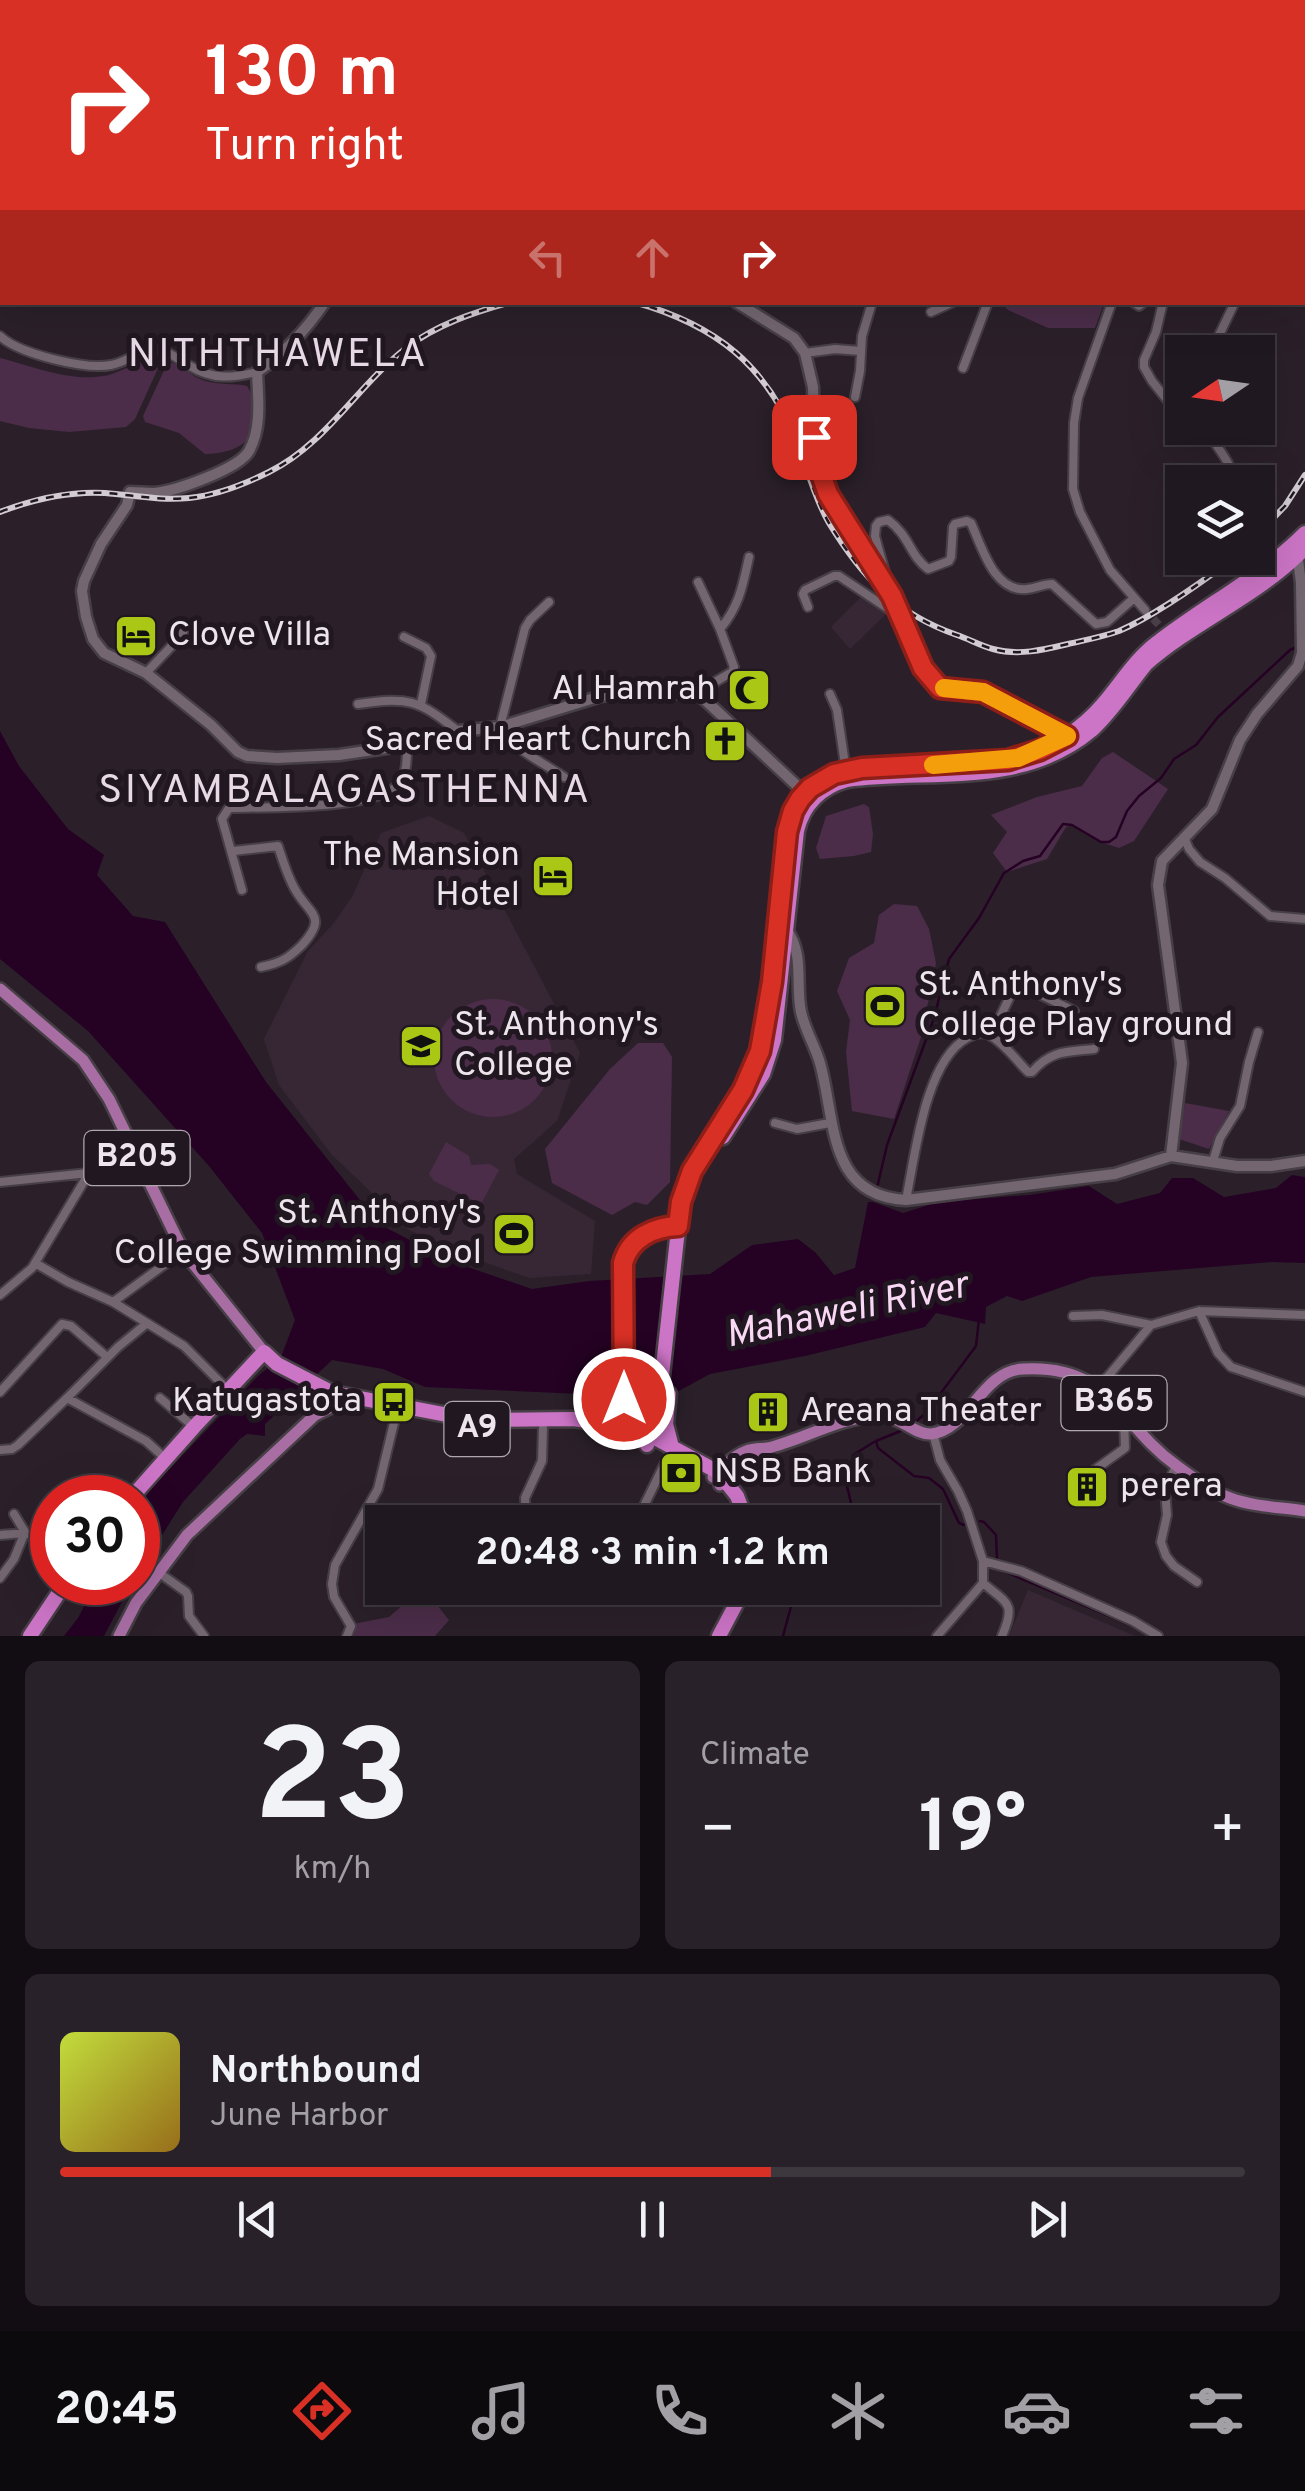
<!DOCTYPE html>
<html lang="en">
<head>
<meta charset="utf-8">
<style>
	body { margin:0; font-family:Overpass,sans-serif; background:#282129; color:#f1f3f6; height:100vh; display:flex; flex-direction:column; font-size:38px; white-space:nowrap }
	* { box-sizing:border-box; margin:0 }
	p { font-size:32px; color:#a2a0a5 }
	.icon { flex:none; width:55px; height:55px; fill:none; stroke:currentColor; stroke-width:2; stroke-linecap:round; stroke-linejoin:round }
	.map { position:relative; height:1636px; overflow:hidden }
	.details { display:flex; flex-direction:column; gap:25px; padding:25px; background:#120d12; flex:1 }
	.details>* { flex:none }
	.hud { position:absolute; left:0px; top:0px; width:1305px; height:305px; box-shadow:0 10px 40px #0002,0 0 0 2px #3d373e; background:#d93025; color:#fff; overflow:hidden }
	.needle { width:65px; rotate:257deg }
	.fabs { position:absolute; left:1165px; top:335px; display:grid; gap:20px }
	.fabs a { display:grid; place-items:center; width:110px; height:110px; border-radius:0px; background:#201820; box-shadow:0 10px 40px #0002,0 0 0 2px #3d373e; font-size:50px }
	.speed { position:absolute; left:30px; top:1475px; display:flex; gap:20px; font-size:50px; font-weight:700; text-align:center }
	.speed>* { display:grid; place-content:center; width:130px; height:130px; border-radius:50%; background:#201820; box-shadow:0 10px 40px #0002,0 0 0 2px #3d373e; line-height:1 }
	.speed .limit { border:15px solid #d22; background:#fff; color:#111 }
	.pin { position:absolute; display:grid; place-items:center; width:85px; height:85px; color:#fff; margin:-42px; border-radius:20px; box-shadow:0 5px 15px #0006 }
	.me { position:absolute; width:110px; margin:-55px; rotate:0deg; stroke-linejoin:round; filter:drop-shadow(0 0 8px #0008) }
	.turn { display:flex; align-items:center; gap:35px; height:210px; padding:0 40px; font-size:45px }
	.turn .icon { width:130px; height:130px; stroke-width:2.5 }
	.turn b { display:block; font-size:70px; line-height:85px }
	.lanes { display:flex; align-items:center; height:95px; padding:0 40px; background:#0003; justify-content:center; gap:50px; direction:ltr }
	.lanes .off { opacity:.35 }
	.big { font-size:75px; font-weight:700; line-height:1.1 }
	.details .widget { flex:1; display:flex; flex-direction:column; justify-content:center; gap:15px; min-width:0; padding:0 35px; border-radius:15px; background:#282129 }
	.details .dial { align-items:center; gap:0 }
	.dial b { font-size:130px; line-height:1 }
	.song { display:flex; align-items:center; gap:30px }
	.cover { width:120px; height:120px; border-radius:15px; background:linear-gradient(135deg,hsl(70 70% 55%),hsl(40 70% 35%)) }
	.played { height:10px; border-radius:5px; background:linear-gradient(90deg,#d93025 60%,#3d373e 60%) }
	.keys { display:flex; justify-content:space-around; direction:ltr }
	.heat { display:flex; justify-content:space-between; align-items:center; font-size:55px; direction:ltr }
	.details .tiles { flex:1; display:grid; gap:25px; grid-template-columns:1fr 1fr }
	.widget:last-child { grid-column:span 2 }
	.trip { position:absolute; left:365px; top:1505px; width:575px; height:100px; border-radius:0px; background:#201820; box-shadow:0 10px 40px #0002,0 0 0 2px #3d373e; font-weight:700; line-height:100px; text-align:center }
	.tabs { display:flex; height:160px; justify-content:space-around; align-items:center; background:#0d0a0d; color:#a2a0a5 }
	.tabs .icon { width:70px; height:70px }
	.tabs .on { color:#d93025 }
	.tabs b { font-size:45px; color:#f1f3f6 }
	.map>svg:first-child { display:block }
</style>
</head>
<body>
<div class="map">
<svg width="1305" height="1636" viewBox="0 0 1305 1636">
	<rect width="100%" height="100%" fill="#2b202a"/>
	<!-- built -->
	<path fill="#372735" d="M864,594L886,614L850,649L831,627Z
		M429,816L464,833L580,1053L557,1121L514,1159L517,1174L595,1221L591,1274L529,1278L450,1250L399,1225L367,1188L332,1155L279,1085L264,1039L308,951L333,924L352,897L381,833Z
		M1028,1590L1135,1636H1009Z"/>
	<!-- green -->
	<path fill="#4b2d49" d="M1001,303H1104L1095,328H1048L1008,310Z
		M0,358C32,366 70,382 103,376C115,375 135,363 148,359L156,362L159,366L135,419L126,427L69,432L29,428L0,421Z
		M168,362C182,364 191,377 205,381C219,385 233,383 247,386C253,395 252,400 252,410C251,418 253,428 250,435C243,450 219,454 205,454L179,433L145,422L143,416Z
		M1113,752L1168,789L1134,841L1119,848L1101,842L1072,825L1066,827L1047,859L1007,872L993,853L1007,832L991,815L1037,797L1082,786L1102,758Z
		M864,804L869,807L873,834L871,852L854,856L820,859L816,848L826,816Z
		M894,904L917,906L929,929L936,963L921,1037L894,1119L852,1111L846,1052L850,1020L837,991L849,958L874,943L879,915Z
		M434 1058a59 59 0 1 1 118 0a59 59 0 1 1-118 0Z
		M638,1043H663L672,1057L670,1182L647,1205L635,1202L612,1215L552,1183L545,1149L610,1069Z
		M1185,1103L1229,1111L1209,1149L1179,1139Z
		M446,1142L469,1156L471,1165L490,1164L499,1170L481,1204L434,1181L429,1174Z
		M423,1588L449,1620L435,1636H352L353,1624L389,1617Z"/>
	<!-- water -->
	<path fill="#250224" d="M0,731L19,766L68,829L104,855L97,875L133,916L165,922L266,1082L379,1224L450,1261L532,1289L589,1281L710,1274L752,1245L798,1239L815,1252L834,1275L855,1268L868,1202H873L903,1213L938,1202L1029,1195L1089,1186L1117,1204L1160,1193L1172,1178H1193L1224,1197L1276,1188L1292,1175L1305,1177V1263L1272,1262L1091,1277L1022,1301L1007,1296L986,1307L985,1324L936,1313L925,1327L805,1356L710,1374L675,1393L581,1394L425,1387L383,1369L332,1360L265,1424V1436L247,1434L240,1439L183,1502L138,1573V1502L258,1376L281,1357L295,1320L262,1233L209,1166L88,1031L0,959Z
		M96,1583H132L104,1636H64L78,1618Z"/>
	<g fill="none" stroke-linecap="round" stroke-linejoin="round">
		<!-- stream -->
		<path stroke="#250224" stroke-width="2.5" d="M877,1188L887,1145L934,1018L949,959L979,918L1004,873L1023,861L1040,856L1063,824L1072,825L1101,842H1109L1116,837L1127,811L1139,796L1161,778L1174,759L1196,745L1218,717L1290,650L1299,646
			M914,1423L926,1413L976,1346L979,1319
			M903,1430L876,1441L878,1448L914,1476L929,1478L943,1489L959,1523L964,1525
			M980,1521L984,1522L996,1535L997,1559
			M848,1522L851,1503L847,1486L853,1455L874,1442
			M1001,1570L1142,1630
			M783,1636L796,1588"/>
		<!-- street-tunnel -->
		<path stroke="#483e47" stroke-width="8" stroke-dasharray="8 4" stroke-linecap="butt" d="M1145,610L1159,625"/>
		<!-- street casing -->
		<g stroke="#473f46" stroke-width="12">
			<path id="street" d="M88,0L90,2
				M1137,0L1141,2
				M258,2L260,0
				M515,2V0
				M786,2V0
				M905,2L906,0
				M1065,2L1073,0
				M1220,2L1221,0
				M0,77L2,85
				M1305,123V140
				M1302,195L1305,194
				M1112,302L1078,398L1074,423L1073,489L1080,512L1110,570L1145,610
				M1133,302L1139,306L1144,302
				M1163,302L1156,332L1144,360V367L1152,381L1176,411L1179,413L1182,410
				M931,312L953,302
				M0,336C19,354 86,370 111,365C130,362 142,345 163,351C172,353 181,362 190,366C213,380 232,378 257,372
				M1211,352L1235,302
				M805,353L835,349L861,351
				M963,368L988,302
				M855,397L860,371L862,336L871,306
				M1206,428C1215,447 1232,461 1234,482
				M698,582L720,629L734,667L732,672L715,682L704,699
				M889,587L875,536L876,526L879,522L888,520C910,536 910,556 928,569L949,561L951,557L953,527L955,524L967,521L971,523C982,547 994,593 1027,589C1037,588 1043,584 1052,584L1096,624L1107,622L1133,599
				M549,602L530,620L525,628L500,727C513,749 542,762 564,777
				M808,607L803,594L805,590L834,576H839L902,618
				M720,629C739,607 743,585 749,557
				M404,637L426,648L431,656L421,704
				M146,673L182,635L185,627
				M830,694L837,710L846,771
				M358,704C409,697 417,699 458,731
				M1184,837L1189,849L1200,862L1225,878L1270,916L1305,919
				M233,851L278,846C283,861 288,878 296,891C310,915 328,916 302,945C288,959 280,963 261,967
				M242,890L222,819L229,808C264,807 379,810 400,783C407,774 407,757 407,745
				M991,1036L1014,988L1023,986L1074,1011
				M775,1123L797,1129L830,1123
				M1213,1161L1220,1138L1240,1106L1249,1062L1258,1032
				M0,1182L89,1173
				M906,1200C915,1156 925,1061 967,1038C974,1034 981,1031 989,1035C1003,1042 1017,1061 1028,1072H1032C1051,1050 1067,1052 1094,1049
				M35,1263L68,1282L113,1302L184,1346L228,1390
				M0,1295L32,1268L89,1173L133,1150
				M113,1302L183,1251
				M1199,1311L1218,1353L1231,1367L1305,1392
				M1073,1316L1102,1315L1151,1325
				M146,1324L118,1347L67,1398L146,1441L166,1459
				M1099,1387L1151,1325L1199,1311L1305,1315
				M0,1392L62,1324L71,1326L107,1357
				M160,1398L194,1427
				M622,1426L623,1263C630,1238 653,1227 678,1226
				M933,1433L940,1460L958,1491L967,1511L983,1561L1021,1571L1133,1621L1158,1636
				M0,1450L12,1449L18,1445L67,1398
				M1176,1466L1165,1490L1167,1515L1161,1542L1166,1556L1174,1566L1197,1582
				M1086,1476L1125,1448L1124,1416
				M526,1522L525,1498L542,1461L543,1428
				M636,1522L669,1455
				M0,1535C24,1533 34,1530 52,1548
				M983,1561V1583C1008,1604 1016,1603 1002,1636
				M158,1572L186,1592L188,1596L189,1616L204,1636
				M0,1578L14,1559L25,1532L14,1514
				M347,1636L351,1626L334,1597L332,1584L335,1565L378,1489L398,1406
				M937,1636L983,1583"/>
		</g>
		<!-- secondary casing -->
		<g stroke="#473f46" stroke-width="15">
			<path id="secondary" d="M292,0L293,2
				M325,302C306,330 285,353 257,372C258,398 262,428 249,451C239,469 175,491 155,493C147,493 138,492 130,492L127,505L101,544L84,581L82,591L86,617L93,639L104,653L146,673L211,725L238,752L247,756L277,758L339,755L407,745L458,731L500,727L601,696L631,691L695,694L704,699L808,796
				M736,302L794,338L805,353L813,387L814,437L821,475L828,494L892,596L923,669L940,688L983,692L1070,738
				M786,929C805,954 795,983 801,1012C805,1030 815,1046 820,1063C836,1120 827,1196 906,1200L1115,1174L1171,1156L1237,1166H1271L1305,1161
				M1171,1156L1182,1063L1158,885L1162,861L1212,809L1240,740L1257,714L1298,666L1302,653L1301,583L1297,552"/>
		</g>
		<!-- primary casing -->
		<g stroke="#473f46" stroke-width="16">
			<path id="primary" d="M0,989L83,1060L109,1099L183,1251L264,1352
				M315,1415L318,1395
				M713,1477C724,1466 734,1455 749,1450C757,1448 764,1449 772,1447C807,1438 844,1415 882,1416C900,1416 915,1435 931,1434C969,1430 981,1371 1023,1369C1111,1364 1117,1423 1177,1466C1193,1478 1211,1491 1230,1498C1254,1507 1280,1507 1305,1511
				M720,1485L738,1469L757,1458L768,1449
				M119,1636L136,1603L187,1535L315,1415L337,1404"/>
		</g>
		<!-- highway casing -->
		<g stroke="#473f46" stroke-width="19">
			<path id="highway" d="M723,1137L763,1074L774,1040L797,831C803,805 821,787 847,780C930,769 1022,789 1092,730C1113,711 1128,686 1146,664C1195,621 1259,596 1305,548
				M669,1394L666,1424L672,1447
				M647,1445L659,1403L681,1202L693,1171L743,1090L760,1051L771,982L787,832C796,791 821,773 862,769C913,763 972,772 1021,757C1052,748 1082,729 1103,704C1122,682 1135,659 1158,642C1207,604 1261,577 1305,533
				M131,1498L194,1427L264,1352L277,1364L333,1393L474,1420L573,1419L622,1426L657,1439L718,1472L737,1496L747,1522
				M30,1636L66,1582
				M719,1636L736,1604L742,1588"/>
		</g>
		<!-- street -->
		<use href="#street" stroke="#736671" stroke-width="8"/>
		<!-- secondary -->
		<use href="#secondary" stroke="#736671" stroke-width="10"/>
		<!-- primary -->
		<use href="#primary" stroke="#a86ea4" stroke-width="11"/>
		<!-- highway -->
		<use href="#highway" stroke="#cc74c6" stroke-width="14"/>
		<!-- rail casing -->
		<g stroke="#d2cbd1" stroke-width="6">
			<path id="rail" d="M634,302C716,325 767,365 798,445C808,471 815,499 829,523C862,577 896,614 957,635C969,639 981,646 993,649C1018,656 1043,650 1068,644C1085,640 1102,637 1119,631C1156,615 1202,582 1234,558
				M0,512C34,499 68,491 105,493C133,495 161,501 189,498C217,495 245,484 269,472C326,444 357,386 406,348C436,325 474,312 511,302
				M1258,534L1285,506L1305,475"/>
		</g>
		<!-- rail -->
		<use href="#rail" stroke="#211720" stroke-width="2.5" stroke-dasharray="8" stroke-linecap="butt"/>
	</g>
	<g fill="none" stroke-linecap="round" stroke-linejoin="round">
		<!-- route casing -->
		<g stroke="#8d1f18" stroke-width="25">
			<path id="route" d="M624,1399L623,1263C630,1238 653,1227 678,1226L681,1202L692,1171L743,1090L760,1051L772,982L787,832L793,811L800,799L810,788L834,774L862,768L1008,760L1040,750L1067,736L983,692L940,688L923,668L892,596L828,494L821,474L814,437"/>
		</g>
		<!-- route -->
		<use href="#route" stroke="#d93025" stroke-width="18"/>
		<!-- slow -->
		<path stroke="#f59e0b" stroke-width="18" d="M933,765L1018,758L1067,736L983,692L944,688"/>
	</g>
	<!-- icons -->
	<defs>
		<g id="hotel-square" transform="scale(2.25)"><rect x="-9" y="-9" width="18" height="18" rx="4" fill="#abc716" stroke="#211720"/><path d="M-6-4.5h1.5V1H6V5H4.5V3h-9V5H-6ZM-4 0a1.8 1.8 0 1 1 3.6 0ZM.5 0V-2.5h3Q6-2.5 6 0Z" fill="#111"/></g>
		<g id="mosque-square" transform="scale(2.25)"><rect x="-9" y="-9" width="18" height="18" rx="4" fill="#abc716" stroke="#211720"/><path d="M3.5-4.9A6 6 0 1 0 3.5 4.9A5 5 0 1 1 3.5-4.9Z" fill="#111"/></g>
		<g id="church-square" transform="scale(2.25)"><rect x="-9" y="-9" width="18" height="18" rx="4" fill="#abc716" stroke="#211720"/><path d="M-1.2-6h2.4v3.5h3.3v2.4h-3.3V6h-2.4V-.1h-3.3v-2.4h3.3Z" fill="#111"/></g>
		<g id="stadium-square" transform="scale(2.25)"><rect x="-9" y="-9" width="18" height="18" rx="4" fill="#abc716" stroke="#211720"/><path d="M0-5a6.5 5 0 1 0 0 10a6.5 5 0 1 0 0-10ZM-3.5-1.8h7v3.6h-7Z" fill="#111"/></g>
		<g id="school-square" transform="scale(2.25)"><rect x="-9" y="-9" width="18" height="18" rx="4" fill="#abc716" stroke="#211720"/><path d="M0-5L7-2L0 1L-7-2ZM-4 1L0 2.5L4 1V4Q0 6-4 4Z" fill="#111"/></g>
		<g id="bus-square" transform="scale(2.25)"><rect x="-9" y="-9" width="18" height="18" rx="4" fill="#abc716" stroke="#211720"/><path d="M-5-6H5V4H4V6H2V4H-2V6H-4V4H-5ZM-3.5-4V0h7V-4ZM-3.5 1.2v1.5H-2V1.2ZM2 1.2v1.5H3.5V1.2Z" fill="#111"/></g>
		<g id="building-square" transform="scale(2.25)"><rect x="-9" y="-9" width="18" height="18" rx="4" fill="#abc716" stroke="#211720"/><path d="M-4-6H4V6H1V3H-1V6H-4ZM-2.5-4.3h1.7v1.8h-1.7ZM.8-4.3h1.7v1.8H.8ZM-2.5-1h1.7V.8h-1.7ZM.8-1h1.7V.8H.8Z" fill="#111"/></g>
		<g id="bank-square" transform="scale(2.25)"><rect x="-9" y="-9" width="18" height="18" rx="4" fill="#abc716" stroke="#211720"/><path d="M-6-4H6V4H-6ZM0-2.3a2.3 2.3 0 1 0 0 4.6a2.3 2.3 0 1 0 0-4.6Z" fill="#111"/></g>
	</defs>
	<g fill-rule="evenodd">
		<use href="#hotel-square" x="136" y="636"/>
		<use href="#mosque-square" x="749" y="690"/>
		<use href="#church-square" x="725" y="741"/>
		<use href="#hotel-square" x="553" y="876"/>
		<use href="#stadium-square" x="885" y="1006"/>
		<use href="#school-square" x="421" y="1046"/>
		<use href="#stadium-square" x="514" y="1234"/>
		<use href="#bus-square" x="394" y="1402"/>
		<use href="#building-square" x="768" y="1412"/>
		<use href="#bank-square" x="681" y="1473"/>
		<use href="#building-square" x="1087" y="1487"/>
	</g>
	<g text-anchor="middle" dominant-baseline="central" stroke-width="10" stroke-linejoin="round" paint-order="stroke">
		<!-- shield labels -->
		<g fill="#211720" stroke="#afa7ae" stroke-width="2.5">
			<rect x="84.5" y="1131" width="105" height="54" rx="8"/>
			<rect x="1061.5" y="1376" width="105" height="54" rx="8"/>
			<rect x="444.5" y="1402" width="65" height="54" rx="8"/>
		</g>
		<g font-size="32" font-weight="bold" fill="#ece5eb">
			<text x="137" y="1158">B205</text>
			<text x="1114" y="1403">B365</text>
			<text x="477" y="1429">A9</text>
		</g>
		<!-- poi labels -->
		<g font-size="35" fill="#ece5eb" stroke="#211720" text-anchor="start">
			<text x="168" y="636">Clove Villa</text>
			<text x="716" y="690" text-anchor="end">Al Hamrah</text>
			<text x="692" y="741" text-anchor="end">Sacred Heart Church</text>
			<text x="520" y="856" text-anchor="end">The Mansion<tspan x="520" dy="40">Hotel</tspan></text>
			<text x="918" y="986">St. Anthony's<tspan x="918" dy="40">College Play ground</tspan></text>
			<text x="454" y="1026">St. Anthony's<tspan x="454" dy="40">College</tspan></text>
			<text x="482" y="1214" text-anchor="end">St. Anthony's<tspan x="482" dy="40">College Swimming Pool</tspan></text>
			<text x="362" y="1402" text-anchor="end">Katugastota</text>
			<text x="800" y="1412">Areana Theater</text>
			<text x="714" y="1473">NSB Bank</text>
			<text x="1120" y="1487">perera</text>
		</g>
		<!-- water labels -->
		<g font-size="38" font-style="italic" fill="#f9d8f5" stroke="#211720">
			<text transform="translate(847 1312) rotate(-12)">Mahaweli River</text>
		</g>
		<!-- quarter labels -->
		<g font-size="40" letter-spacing="2.5" fill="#e8d9e6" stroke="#211720">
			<text x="278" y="356">NITHTHAWELA</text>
			<text x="345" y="792">SIYAMBALAGASTHENNA</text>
		</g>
	</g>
</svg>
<div class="fabs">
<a><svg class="needle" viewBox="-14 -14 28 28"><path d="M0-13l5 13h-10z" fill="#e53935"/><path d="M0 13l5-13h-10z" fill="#a2a0a5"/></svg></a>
<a><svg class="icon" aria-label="layers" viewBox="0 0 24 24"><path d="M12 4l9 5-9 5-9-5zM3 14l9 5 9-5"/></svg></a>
</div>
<div class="speed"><div class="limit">30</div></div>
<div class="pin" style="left:814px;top:437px;background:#d93025"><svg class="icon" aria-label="arrive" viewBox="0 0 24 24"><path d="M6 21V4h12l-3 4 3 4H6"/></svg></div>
<svg class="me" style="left:624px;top:1399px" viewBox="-20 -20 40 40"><circle r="17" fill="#d93025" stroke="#fff" stroke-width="3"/><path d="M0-11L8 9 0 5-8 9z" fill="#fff"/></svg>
<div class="trip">20:48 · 3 min · 1.2 km</div>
<div class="hud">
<div class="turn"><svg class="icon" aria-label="right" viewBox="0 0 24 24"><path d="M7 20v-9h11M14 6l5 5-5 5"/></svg><div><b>130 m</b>Turn right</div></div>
<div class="lanes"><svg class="icon off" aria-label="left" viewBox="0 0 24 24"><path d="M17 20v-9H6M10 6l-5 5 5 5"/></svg><svg class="icon off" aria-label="ahead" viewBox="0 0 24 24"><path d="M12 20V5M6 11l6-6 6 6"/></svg><svg class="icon" aria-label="right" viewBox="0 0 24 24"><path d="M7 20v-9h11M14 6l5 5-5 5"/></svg></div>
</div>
</div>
<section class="details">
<div class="tiles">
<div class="widget dial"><b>23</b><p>km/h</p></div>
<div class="widget"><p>Climate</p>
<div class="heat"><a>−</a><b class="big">19°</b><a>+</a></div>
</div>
<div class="widget">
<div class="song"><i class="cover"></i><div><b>Northbound</b><p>June Harbor</p></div></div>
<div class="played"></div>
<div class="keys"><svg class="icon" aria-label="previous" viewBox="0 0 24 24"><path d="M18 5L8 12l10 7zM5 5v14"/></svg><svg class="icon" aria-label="pause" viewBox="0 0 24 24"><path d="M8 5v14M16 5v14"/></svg><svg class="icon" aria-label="next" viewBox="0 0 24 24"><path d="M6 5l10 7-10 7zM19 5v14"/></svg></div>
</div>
</div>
</section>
<nav class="tabs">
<b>20:45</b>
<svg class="icon on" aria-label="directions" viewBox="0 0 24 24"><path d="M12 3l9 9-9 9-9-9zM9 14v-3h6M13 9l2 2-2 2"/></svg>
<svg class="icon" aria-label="music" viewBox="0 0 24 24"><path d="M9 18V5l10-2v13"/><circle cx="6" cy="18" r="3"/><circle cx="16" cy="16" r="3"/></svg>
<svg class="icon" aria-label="phone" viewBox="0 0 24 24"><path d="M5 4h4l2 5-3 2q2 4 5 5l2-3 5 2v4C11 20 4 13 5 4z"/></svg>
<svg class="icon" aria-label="climate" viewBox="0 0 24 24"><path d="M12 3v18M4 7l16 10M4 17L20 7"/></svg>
<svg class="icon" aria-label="car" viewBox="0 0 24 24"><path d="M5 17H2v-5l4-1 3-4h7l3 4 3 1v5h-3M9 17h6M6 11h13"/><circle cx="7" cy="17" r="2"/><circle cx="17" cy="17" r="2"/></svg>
<svg class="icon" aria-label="filters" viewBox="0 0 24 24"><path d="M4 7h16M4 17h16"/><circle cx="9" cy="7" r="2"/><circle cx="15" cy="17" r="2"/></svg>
</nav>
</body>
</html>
